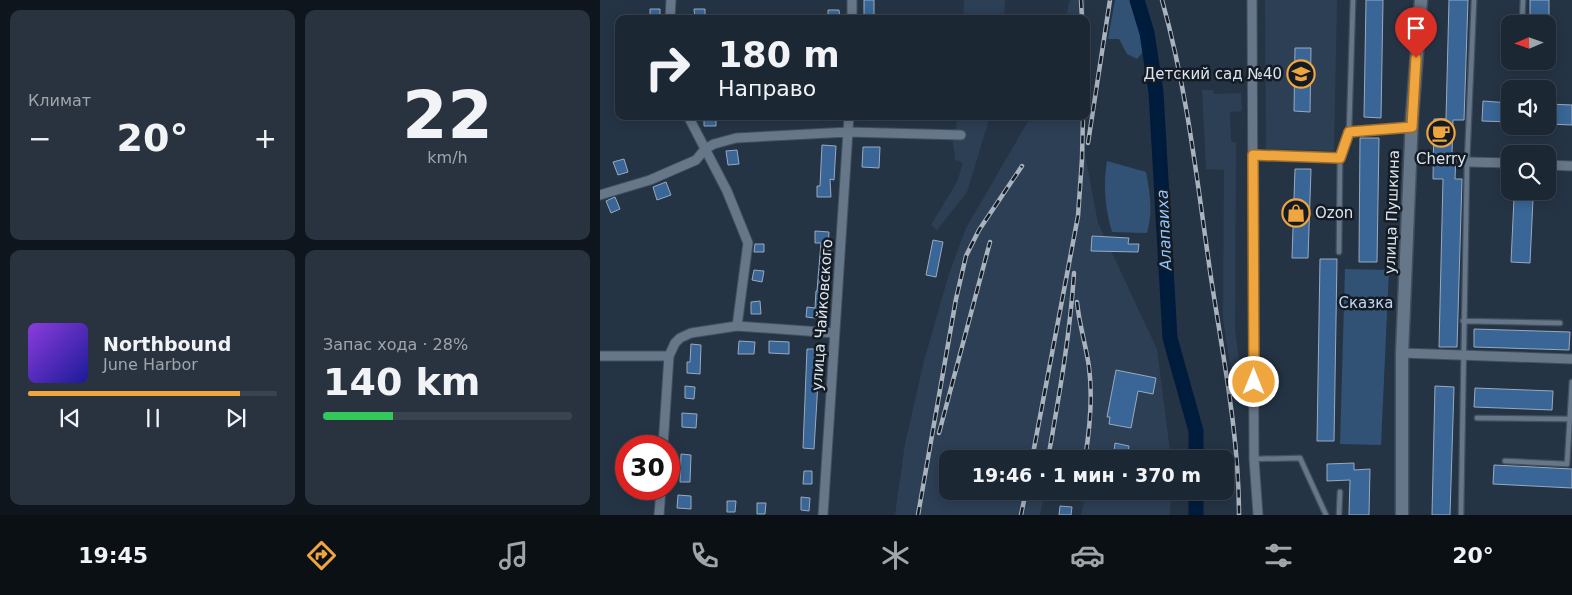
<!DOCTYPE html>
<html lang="ru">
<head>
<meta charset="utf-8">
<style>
	body { margin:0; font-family:"DejaVu Sans",sans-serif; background:#293340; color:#f1f3f6; height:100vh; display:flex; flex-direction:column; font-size:19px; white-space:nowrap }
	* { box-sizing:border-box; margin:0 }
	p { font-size:16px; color:#a0a5ac }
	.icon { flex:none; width:28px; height:28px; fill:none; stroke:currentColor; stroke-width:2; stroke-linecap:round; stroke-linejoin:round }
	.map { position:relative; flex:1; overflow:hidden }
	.sheet { display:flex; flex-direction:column; gap:10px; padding:10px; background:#0f151d; width:600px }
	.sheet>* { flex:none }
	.hud { position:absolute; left:15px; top:15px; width:475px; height:105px; border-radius:10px; box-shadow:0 2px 12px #0003,0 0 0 1px #3a444f; background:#1c2734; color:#f1f3f6; overflow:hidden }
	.needle { width:32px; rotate:268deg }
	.fabs { position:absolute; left:901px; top:15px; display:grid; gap:10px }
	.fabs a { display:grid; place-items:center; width:55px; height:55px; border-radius:10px; background:#1c2734; box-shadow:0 2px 12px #0003,0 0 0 1px #3a444f; font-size:25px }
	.speed { position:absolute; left:15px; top:435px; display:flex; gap:10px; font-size:25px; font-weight:700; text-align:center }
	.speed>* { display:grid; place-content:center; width:65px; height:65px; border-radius:50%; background:#1c2734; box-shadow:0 2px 12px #0003,0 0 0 1px #3a444f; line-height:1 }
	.speed .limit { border:8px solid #d22; background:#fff; color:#111 }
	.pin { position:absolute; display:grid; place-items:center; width:42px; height:42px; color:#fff; margin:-51px -21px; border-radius:50% 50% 50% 0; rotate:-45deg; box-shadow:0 0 5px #0007 }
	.pin .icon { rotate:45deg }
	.me { position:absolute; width:55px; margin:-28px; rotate:0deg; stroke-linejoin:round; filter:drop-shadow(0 0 4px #0008) }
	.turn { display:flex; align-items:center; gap:18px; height:105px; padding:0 20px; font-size:22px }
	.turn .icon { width:65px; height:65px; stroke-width:2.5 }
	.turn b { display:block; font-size:35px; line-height:42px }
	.big { font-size:38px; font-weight:700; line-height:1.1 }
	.sheet .tile { flex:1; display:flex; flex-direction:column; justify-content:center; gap:8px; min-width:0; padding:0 18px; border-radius:10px; background:#293340 }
	.sheet .dial { align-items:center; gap:0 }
	.dial b { font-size:65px; line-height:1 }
	.song { display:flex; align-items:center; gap:15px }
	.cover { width:60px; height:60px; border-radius:8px; background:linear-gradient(135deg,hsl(270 70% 55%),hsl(240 70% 35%)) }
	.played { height:5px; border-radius:2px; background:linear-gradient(90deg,#f0a63e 85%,#3a444f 85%) }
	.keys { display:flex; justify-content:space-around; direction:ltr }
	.heat { display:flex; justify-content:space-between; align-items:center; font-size:28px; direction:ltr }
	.charge { height:8px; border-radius:4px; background:linear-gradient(90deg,#34c759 28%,#3a444f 0) }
	.sheet .tiles { flex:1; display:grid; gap:10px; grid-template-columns:repeat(2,1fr) }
	.trip { position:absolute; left:339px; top:450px; width:295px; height:50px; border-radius:10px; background:#1c2734; box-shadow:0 2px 12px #0003,0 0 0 1px #3a444f; font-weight:700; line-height:50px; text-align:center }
	.tabs { display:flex; height:80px; justify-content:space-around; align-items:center; background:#0b1015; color:#a0a5ac }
	.tabs .icon { width:35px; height:35px }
	.tabs .active { color:#f0a63e }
	.tabs b { font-size:22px; color:#f1f3f6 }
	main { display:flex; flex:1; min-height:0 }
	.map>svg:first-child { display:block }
</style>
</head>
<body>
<main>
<section class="sheet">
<div class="tiles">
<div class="tile"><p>Климат</p>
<div class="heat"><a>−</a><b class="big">20°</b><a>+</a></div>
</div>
<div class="tile dial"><b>22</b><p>km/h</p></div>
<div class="tile">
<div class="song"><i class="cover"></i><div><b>Northbound</b><p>June Harbor</p></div></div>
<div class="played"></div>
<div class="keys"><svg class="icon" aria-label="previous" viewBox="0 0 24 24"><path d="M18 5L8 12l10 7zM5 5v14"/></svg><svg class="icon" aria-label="pause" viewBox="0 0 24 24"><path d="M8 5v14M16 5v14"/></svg><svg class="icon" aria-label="next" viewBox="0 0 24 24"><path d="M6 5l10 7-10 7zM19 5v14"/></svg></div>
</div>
<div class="tile"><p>Запас хода · 28%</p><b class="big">140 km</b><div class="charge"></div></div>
</div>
</section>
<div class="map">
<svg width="972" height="515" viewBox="0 0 972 515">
	<rect width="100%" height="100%" fill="#253445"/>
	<!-- built -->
	<path fill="#2d3f55" d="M364,0H405L404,19H363Z
		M470,0H485V19H465Z
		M665,0H737L734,151L666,149Z
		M602,90H613L614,94L641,93L642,111L630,112L631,141L636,143L635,330L642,382L633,384L623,318L624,170L606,169Z
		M358,116H390L367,192L337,230L331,225L357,182L363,163L355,160L353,143Z
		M431,116H485V154L498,223L557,349L571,459H348V491H571L570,515H481L484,502L444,496L440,515H295L305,444L324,361L349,274L366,228Z"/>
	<!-- green -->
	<path fill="#315275" d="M515,0H532L538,14L543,52L537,59L527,54L519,39H508Z
		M507,161L546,172C550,193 553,212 547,233L512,232C505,207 503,186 507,161Z
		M745,269L789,270L781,445L740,444Z"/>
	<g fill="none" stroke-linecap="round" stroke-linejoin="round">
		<!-- river -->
		<path stroke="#001c3d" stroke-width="15" d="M537,0L547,33L556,92L570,338L596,431V459
			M596,491V515"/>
	</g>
	<!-- building -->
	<path fill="#396696" stroke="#99aabf" d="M264,0H274V19H264Z
		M766,0H783L781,118L764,117Z
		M849,0H868L864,120H853L852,153L856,154L855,179H862L857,347H839L843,179H833L834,119H846Z
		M930,0H949V24H930Z
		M50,9H60V19H50Z
		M94,9H105V19H95Z
		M228,10H239L240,19H228Z
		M695,48H711L710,112L694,111Z
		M883,101L910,103V122L882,121Z
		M948,104L972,105V125L948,124Z
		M104,116H116V126H104Z
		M760,138H779L777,262H759Z
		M222,145L236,146L234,180L230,179L231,197H217V186H220Z
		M263,147H280L279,168L262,167Z
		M137,150L139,164L128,165L126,151Z
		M24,159L28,172L18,175L13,162Z
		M695,169H711L708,258H692Z
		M66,182L71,195L57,200L53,187Z
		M15,197L20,209L11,213L6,201Z
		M914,198L933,199L930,263L911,262Z
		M215,231L229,232L228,250L231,251L230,265H227L223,319L206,317L207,307L215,308L216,291H217L221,243H215Z
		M492,236L529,238L528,244H539L538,252L491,251Z
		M333,240L343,242L336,277L326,275Z
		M155,244H164V252H154Z
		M720,259H737L734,441H717Z
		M154,270L164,271L162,282L152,280Z
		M160,301L161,314H151V302Z
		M874,329L970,332L969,350L874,347Z
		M139,341L155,342L154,354H138Z
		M169,341L189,342V354L169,353Z
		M91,344L101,345L100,374L87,373V362H90Z
		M207,349H220L214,449L203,448Z
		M516,370L556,378L553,394L538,391L531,428L509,424L510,417H507Z
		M85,386L95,387L94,399L85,398Z
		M835,386L854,387L850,515H832Z
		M875,388L953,391L952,410L874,407Z
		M82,413L97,414L96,428L82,427Z
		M515,443L529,446L527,459H513Z
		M81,454L91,455L90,482H80Z
		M754,463V470L770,469L769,515H749L750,480L727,481V464Z
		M894,465L972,469V488L893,484Z
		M204,471H212V484H203Z
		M78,495L91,496V509L77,508Z
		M201,497L210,498L209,511L201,510Z
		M127,501H136L135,512H127Z
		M157,503H166L165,514H157Z
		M460,506L472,507L471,515H459Z"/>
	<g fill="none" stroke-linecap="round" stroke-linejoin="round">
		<!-- lane casing -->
		<g stroke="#43505e" stroke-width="7">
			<path id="lane" d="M922,24L923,0
				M749,132L753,0
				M653,155L740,158L749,132L810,127
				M739,252L740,158
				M863,321L960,323
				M877,418L970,419
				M654,459L700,458L726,515
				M905,461L967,464L972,382
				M739,515L740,492
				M861,515L867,162L874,0"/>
		</g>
		<!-- street casing -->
		<g stroke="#43505e" stroke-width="11">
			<path id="street" d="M652,0L654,459L658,515
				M70,19L71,0
				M252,19V0
				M88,116L127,191L148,243L137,326
				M867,162L910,163
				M948,165L972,166
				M0,195L50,180L96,160L105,149L114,144L136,138L248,132L361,135
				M802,353L972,359
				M0,356H69
				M63,446L69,356L75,343L80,338L91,333L137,326L234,333
				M59,515L61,489
				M223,515L249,116"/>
		</g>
		<!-- secondary casing -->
		<g stroke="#43505e" stroke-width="15">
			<path id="secondary" d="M802,515V353L812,117L821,0"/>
		</g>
		<!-- lane -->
		<use href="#lane" stroke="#667789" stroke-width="4.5"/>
		<!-- street -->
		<use href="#street" stroke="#667789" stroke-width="9"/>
		<!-- secondary -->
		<use href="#secondary" stroke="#667789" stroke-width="12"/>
		<!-- rail casing -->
		<g stroke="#a8b3c0" stroke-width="4.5">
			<path id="rail" d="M481,0L482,19
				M562,0C587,89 597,180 610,271C622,352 639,433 639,515
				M488,143L510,0
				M477,302C479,324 486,345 489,367C493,398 490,428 485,459
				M339,433L390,242
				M432,459L478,216L482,159L483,116
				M448,459C459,396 470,336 474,273
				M318,515L356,299L366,256L379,230L422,166
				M421,515L426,491"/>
		</g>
		<!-- rail -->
		<use href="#rail" stroke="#151b23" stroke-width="2.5" stroke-dasharray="8" stroke-linecap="butt"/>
	</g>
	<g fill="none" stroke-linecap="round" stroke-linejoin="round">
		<!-- route casing -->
		<g stroke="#9c6c28" stroke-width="12">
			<path id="route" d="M654,382L653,155L740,158L749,132L812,127L816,58"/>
		</g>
		<!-- route -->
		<use href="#route" stroke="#f0a63e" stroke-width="9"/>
	</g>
	<!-- icons -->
	<defs>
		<g id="school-ring" transform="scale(1.4375)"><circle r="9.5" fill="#151b23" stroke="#f0a63e" stroke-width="1.5"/><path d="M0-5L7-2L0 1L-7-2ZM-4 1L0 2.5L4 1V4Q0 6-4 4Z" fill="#f0a63e"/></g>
		<g id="cafe-ring" transform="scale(1.4375)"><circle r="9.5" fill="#151b23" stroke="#f0a63e" stroke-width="1.5"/><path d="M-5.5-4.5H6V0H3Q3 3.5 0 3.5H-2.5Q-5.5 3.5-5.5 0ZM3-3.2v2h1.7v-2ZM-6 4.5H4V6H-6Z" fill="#f0a63e"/></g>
		<g id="shop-ring" transform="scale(1.4375)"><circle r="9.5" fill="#151b23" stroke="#f0a63e" stroke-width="1.5"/><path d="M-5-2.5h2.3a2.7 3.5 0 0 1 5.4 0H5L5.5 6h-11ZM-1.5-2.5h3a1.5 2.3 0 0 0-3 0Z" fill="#f0a63e"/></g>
	</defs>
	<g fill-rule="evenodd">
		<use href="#school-ring" x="701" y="74"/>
		<use href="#cafe-ring" x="841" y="133"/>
		<use href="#shop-ring" x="696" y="213"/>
	</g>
	<g text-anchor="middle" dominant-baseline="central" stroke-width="5" stroke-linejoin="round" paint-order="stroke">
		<!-- poi labels -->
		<g font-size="15" fill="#dbe5f0" stroke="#151b23" text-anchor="end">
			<text x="682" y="74">Детский сад №40</text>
			<text x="841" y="159" text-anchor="middle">Cherry</text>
			<text x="715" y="213" text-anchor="start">Ozon</text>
		</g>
		<!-- street labels -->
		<g font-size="15" fill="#dbe5f0" stroke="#151b23">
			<text transform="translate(792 212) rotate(-88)">улица Пушкина</text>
			<text transform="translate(222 315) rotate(-86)">улица Чайковского</text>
		</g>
		<!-- park labels -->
		<g font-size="15" fill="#bfd8f5" stroke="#151b23">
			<text x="766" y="303">Сказка</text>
		</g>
		<!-- water labels -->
		<g font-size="16" font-style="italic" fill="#91c4fd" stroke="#151b23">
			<text transform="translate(564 230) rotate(-93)">Алапаиха</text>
		</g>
	</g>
</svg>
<div class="fabs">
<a><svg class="needle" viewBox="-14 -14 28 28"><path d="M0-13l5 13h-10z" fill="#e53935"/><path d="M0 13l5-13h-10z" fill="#a0a5ac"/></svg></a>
<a><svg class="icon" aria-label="sound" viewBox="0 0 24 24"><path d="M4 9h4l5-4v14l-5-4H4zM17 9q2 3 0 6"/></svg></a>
<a><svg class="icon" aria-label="search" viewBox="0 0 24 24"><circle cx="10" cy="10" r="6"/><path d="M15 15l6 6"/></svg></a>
</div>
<div class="speed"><div class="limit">30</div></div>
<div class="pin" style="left:816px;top:58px;background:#d93025"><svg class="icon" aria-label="arrive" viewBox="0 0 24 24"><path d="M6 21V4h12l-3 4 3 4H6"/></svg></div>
<svg class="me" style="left:654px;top:382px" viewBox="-20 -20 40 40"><circle r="17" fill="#f0a63e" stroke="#fff" stroke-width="3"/><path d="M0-11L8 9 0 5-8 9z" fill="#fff"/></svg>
<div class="trip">19:46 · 1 мин · 370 m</div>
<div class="hud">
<div class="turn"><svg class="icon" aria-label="right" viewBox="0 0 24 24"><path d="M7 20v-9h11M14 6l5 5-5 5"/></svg><div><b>180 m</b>Направо</div></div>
</div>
</div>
</main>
<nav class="tabs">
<b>19:45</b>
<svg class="icon active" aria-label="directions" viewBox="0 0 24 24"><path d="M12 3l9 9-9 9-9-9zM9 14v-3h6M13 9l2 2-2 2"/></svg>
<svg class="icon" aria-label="music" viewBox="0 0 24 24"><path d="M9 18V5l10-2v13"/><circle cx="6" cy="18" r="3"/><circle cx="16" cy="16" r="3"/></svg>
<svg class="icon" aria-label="phone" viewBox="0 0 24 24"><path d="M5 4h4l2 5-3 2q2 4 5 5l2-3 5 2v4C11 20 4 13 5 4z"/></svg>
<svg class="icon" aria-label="climate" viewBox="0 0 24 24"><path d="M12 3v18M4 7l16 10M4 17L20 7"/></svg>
<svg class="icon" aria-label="car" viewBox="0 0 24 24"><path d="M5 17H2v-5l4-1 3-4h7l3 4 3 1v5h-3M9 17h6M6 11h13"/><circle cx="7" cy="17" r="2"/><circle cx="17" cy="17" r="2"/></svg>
<svg class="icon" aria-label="filters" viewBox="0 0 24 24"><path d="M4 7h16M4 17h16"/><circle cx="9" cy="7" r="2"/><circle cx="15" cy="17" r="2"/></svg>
<b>20°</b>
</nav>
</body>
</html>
